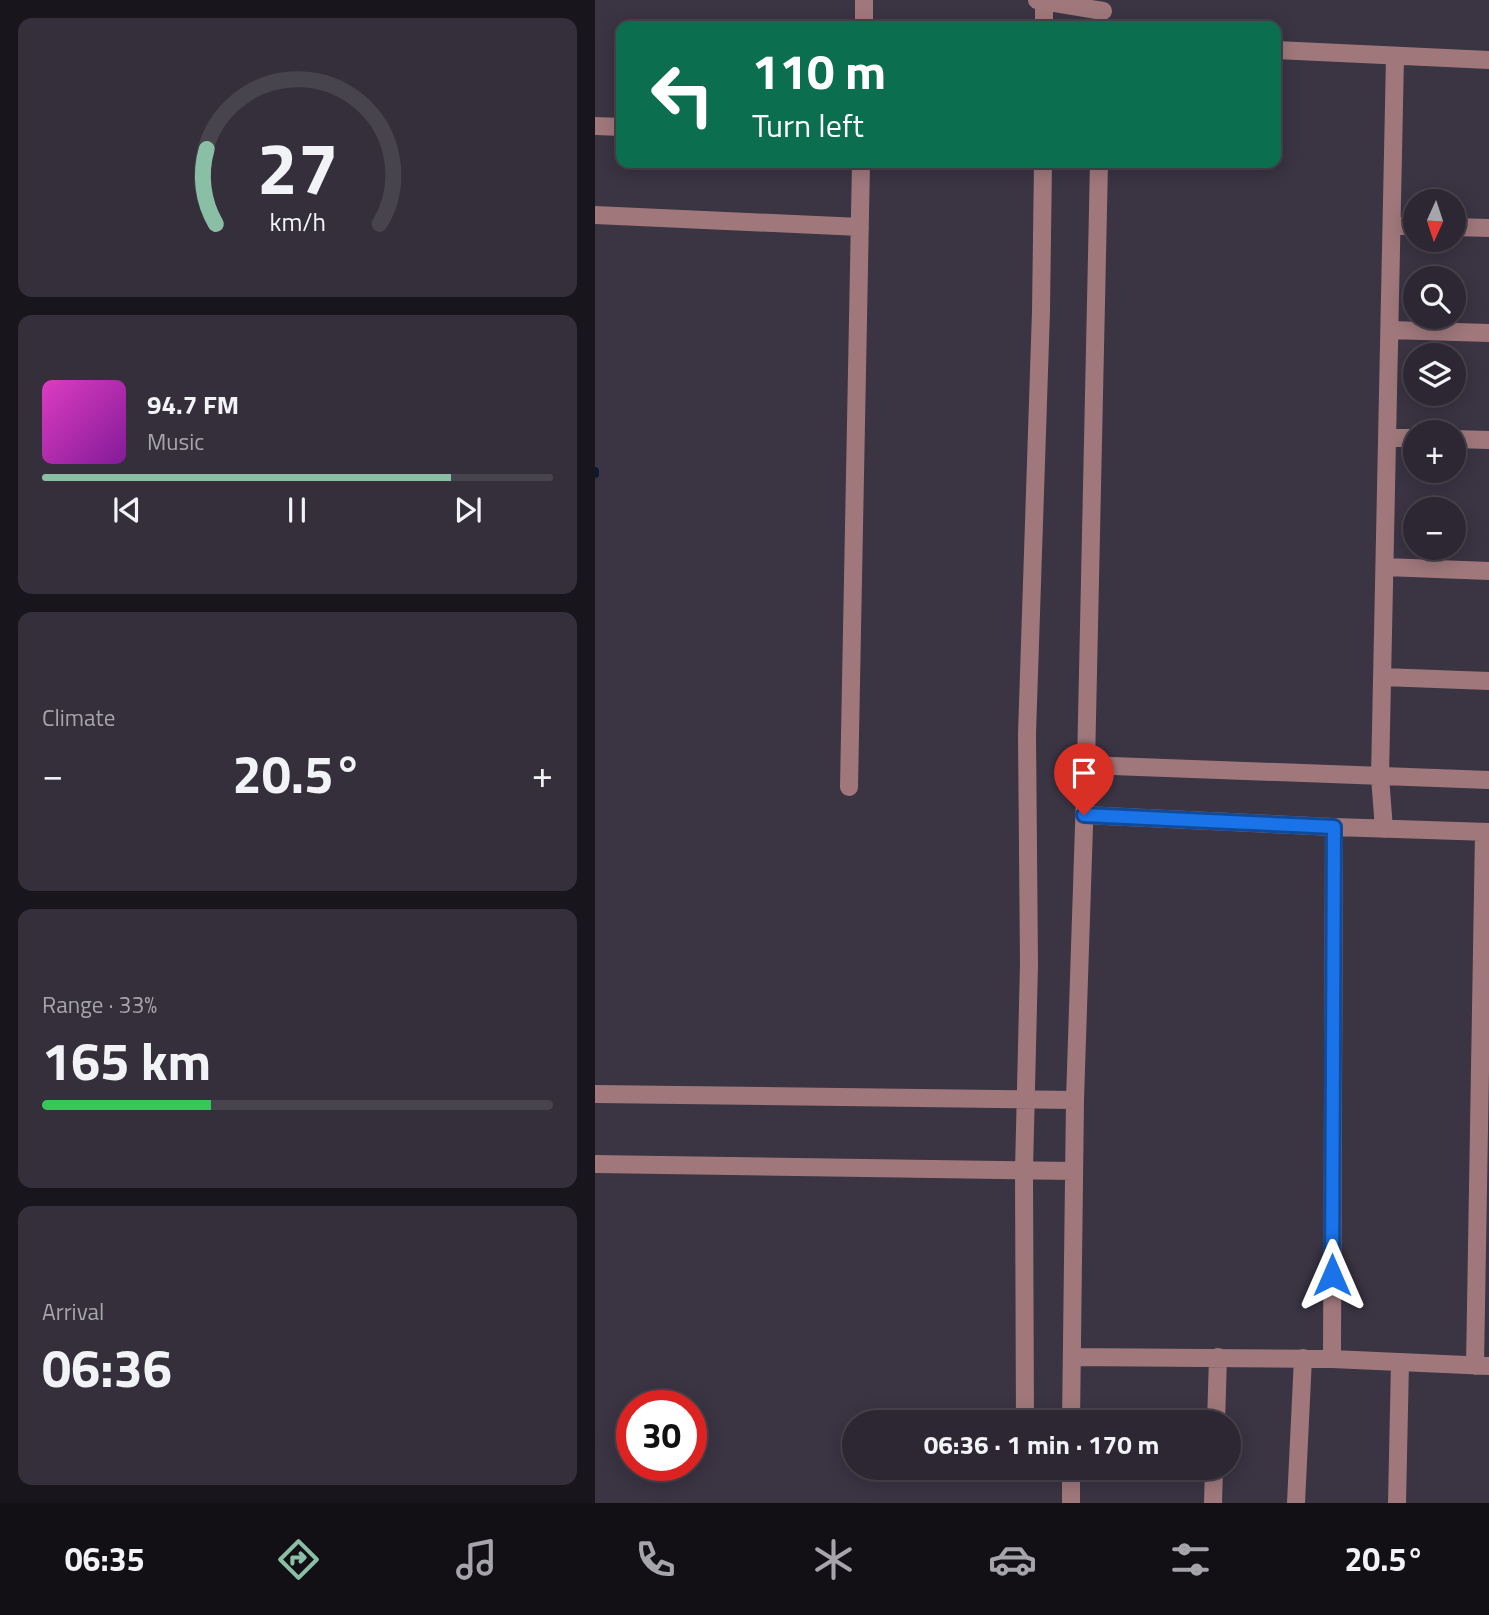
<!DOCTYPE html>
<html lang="en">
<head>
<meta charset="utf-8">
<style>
	body { margin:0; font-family:"Titillium Web",sans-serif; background:#342f3a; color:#f1f3f6; height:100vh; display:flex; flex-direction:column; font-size:26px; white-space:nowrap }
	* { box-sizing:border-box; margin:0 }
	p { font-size:23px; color:#a6a5ac }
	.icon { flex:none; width:38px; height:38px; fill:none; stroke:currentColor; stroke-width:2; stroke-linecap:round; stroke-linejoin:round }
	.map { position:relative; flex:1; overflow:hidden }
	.drawer { display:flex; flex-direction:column; gap:18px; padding:18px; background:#18151c; width:595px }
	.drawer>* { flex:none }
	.top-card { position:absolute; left:21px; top:21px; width:665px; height:147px; border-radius:14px; box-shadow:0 4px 18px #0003,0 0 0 2px #48444d; background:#0b6e4f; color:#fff; overflow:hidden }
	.needle { width:46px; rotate:183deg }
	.buttons { position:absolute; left:808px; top:189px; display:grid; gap:14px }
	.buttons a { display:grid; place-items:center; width:63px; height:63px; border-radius:50%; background:#2c2732; box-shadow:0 4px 18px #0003,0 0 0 2px #48444d; font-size:35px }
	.speed { position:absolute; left:21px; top:1390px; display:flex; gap:14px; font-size:35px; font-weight:700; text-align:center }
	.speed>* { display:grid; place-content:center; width:91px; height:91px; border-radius:50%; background:#2c2732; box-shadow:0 4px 18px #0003,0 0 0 2px #48444d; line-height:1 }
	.speed .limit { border:10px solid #d22; background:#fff; color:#111 }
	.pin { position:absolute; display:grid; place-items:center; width:60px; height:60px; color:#fff; margin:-72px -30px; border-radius:50% 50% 50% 0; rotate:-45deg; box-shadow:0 0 7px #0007 }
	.pin .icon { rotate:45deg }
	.me { position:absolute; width:77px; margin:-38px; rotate:0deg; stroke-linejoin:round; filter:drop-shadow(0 0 5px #0008) }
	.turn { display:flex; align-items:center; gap:24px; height:147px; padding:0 21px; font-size:32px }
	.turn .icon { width:91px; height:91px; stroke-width:2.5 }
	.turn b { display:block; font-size:49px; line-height:60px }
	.big { font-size:52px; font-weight:700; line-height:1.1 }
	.drawer .tile { flex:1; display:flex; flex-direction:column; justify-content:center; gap:10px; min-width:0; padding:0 24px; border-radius:14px; background:#342f3a }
	.drawer .dial { align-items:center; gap:0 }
	.dial svg { height:182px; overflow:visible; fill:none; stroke:#48444d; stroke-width:7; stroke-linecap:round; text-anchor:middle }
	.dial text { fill:#f1f3f6; stroke:none }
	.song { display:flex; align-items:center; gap:21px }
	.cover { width:84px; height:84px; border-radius:10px; background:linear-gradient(135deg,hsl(310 70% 55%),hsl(290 70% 35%)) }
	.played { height:7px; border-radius:4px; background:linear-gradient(90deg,#8abfa5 80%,#48444d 80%) }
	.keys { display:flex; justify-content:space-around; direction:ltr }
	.heat { display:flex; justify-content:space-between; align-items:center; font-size:38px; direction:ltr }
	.charge { height:10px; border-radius:5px; background:linear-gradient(90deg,#34c759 33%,#48444d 0) }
	.trip { position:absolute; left:247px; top:1410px; width:399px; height:70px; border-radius:35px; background:#2c2732; box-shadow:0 4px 18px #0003,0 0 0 2px #48444d; font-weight:700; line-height:70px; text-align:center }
	.dock { display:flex; height:112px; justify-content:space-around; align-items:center; background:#121014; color:#a6a5ac }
	.dock .icon { width:49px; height:49px }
	.dock .active { color:#8abfa5 }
	.dock b { font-size:32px; color:#f1f3f6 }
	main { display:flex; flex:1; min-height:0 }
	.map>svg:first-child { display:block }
</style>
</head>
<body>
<main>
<section class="drawer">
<div class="tile dial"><svg viewBox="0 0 100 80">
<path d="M14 69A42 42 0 1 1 86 69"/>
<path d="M14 69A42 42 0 0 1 10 36" stroke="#8abfa5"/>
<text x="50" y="56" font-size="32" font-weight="700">27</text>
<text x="50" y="72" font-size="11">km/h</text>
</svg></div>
<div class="tile">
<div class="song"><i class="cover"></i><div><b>94.7 FM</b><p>Music</p></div></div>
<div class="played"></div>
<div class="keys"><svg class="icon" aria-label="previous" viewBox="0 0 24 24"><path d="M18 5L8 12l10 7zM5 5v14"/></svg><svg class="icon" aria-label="pause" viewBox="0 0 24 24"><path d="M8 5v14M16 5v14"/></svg><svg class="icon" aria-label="next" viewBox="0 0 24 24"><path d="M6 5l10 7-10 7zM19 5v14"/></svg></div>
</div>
<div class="tile"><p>Climate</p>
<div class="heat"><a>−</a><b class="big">20.5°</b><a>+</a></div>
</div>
<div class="tile"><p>Range · 33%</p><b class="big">165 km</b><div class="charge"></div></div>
<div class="tile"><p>Arrival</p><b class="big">06:36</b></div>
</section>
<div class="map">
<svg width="894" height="1503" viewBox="0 0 894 1503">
	<rect width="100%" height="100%" fill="#3a3443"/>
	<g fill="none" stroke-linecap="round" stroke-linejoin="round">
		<!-- stream -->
		<path stroke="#0b1a33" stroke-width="8" d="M0,471V474"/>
		<!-- minor -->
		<path stroke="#a0787c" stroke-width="18" d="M442,0L508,11
			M269,26V0
			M449,26V0
			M681,50L894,60
			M0,126L26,127
			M0,215L265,227
			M797,226H821
			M859,227L894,228
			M795,330L894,333
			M792,438H821
			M859,439L894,440
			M790,567L894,571
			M787,677L894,681
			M491,765L894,780
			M254,787L266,163
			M489,815L739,827L894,832
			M789,829L785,777L800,57
			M0,1094L480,1100
			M0,1164L479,1171
			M477,1357L737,1359L894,1366
			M737,1359L739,827
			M880,1366L889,832
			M430,1423L429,1170L434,964L432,734L446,311L448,163
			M476,1423L480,1100L491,765L504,163
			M621,1423L623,1357
			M476,1503V1468
			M618,1503L619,1468
			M701,1503L708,1358
			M802,1503L805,1362"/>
	</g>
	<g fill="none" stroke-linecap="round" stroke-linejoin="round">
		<!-- route casing -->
		<g stroke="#114b97" stroke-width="18">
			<path id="route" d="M489,815L739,827L737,1275"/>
		</g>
		<!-- route -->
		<use href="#route" stroke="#1a73e8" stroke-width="12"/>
	</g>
</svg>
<div class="buttons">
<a><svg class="needle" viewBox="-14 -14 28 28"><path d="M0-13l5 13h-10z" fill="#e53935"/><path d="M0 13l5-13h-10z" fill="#a6a5ac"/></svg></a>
<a><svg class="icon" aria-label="search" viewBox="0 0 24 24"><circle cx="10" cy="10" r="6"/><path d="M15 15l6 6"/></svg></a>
<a><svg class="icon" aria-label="layers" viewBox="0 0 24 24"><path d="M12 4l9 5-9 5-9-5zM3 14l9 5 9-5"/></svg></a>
<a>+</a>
<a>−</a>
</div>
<div class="speed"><div class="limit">30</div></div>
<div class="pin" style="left:489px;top:815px;background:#d93025"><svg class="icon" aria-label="arrive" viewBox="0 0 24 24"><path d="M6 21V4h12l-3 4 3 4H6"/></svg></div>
<svg class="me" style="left:737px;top:1275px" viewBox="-20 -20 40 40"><path d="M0-17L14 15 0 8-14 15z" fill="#1a73e8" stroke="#fff" stroke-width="4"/></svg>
<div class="trip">06:36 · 1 min · 170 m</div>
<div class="top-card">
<div class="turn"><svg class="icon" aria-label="left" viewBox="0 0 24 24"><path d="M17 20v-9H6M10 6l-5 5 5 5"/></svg><div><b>110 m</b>Turn left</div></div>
</div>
</div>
</main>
<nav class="dock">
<b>06:35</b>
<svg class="icon active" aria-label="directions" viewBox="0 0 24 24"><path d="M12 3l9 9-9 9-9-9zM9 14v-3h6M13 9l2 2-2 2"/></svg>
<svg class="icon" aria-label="music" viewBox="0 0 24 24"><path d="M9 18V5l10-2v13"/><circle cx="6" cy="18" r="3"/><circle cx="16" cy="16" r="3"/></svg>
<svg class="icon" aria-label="phone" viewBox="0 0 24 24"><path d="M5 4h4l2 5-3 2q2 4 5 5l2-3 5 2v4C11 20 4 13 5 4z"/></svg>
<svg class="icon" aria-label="climate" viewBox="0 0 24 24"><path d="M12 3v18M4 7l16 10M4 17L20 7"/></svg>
<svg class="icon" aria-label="car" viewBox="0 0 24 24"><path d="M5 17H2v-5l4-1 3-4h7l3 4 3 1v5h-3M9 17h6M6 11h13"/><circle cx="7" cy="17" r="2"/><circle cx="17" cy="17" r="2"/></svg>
<svg class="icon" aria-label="filters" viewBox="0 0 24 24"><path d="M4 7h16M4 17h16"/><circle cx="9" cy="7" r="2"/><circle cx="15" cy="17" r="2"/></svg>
<b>20.5°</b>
</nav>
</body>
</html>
